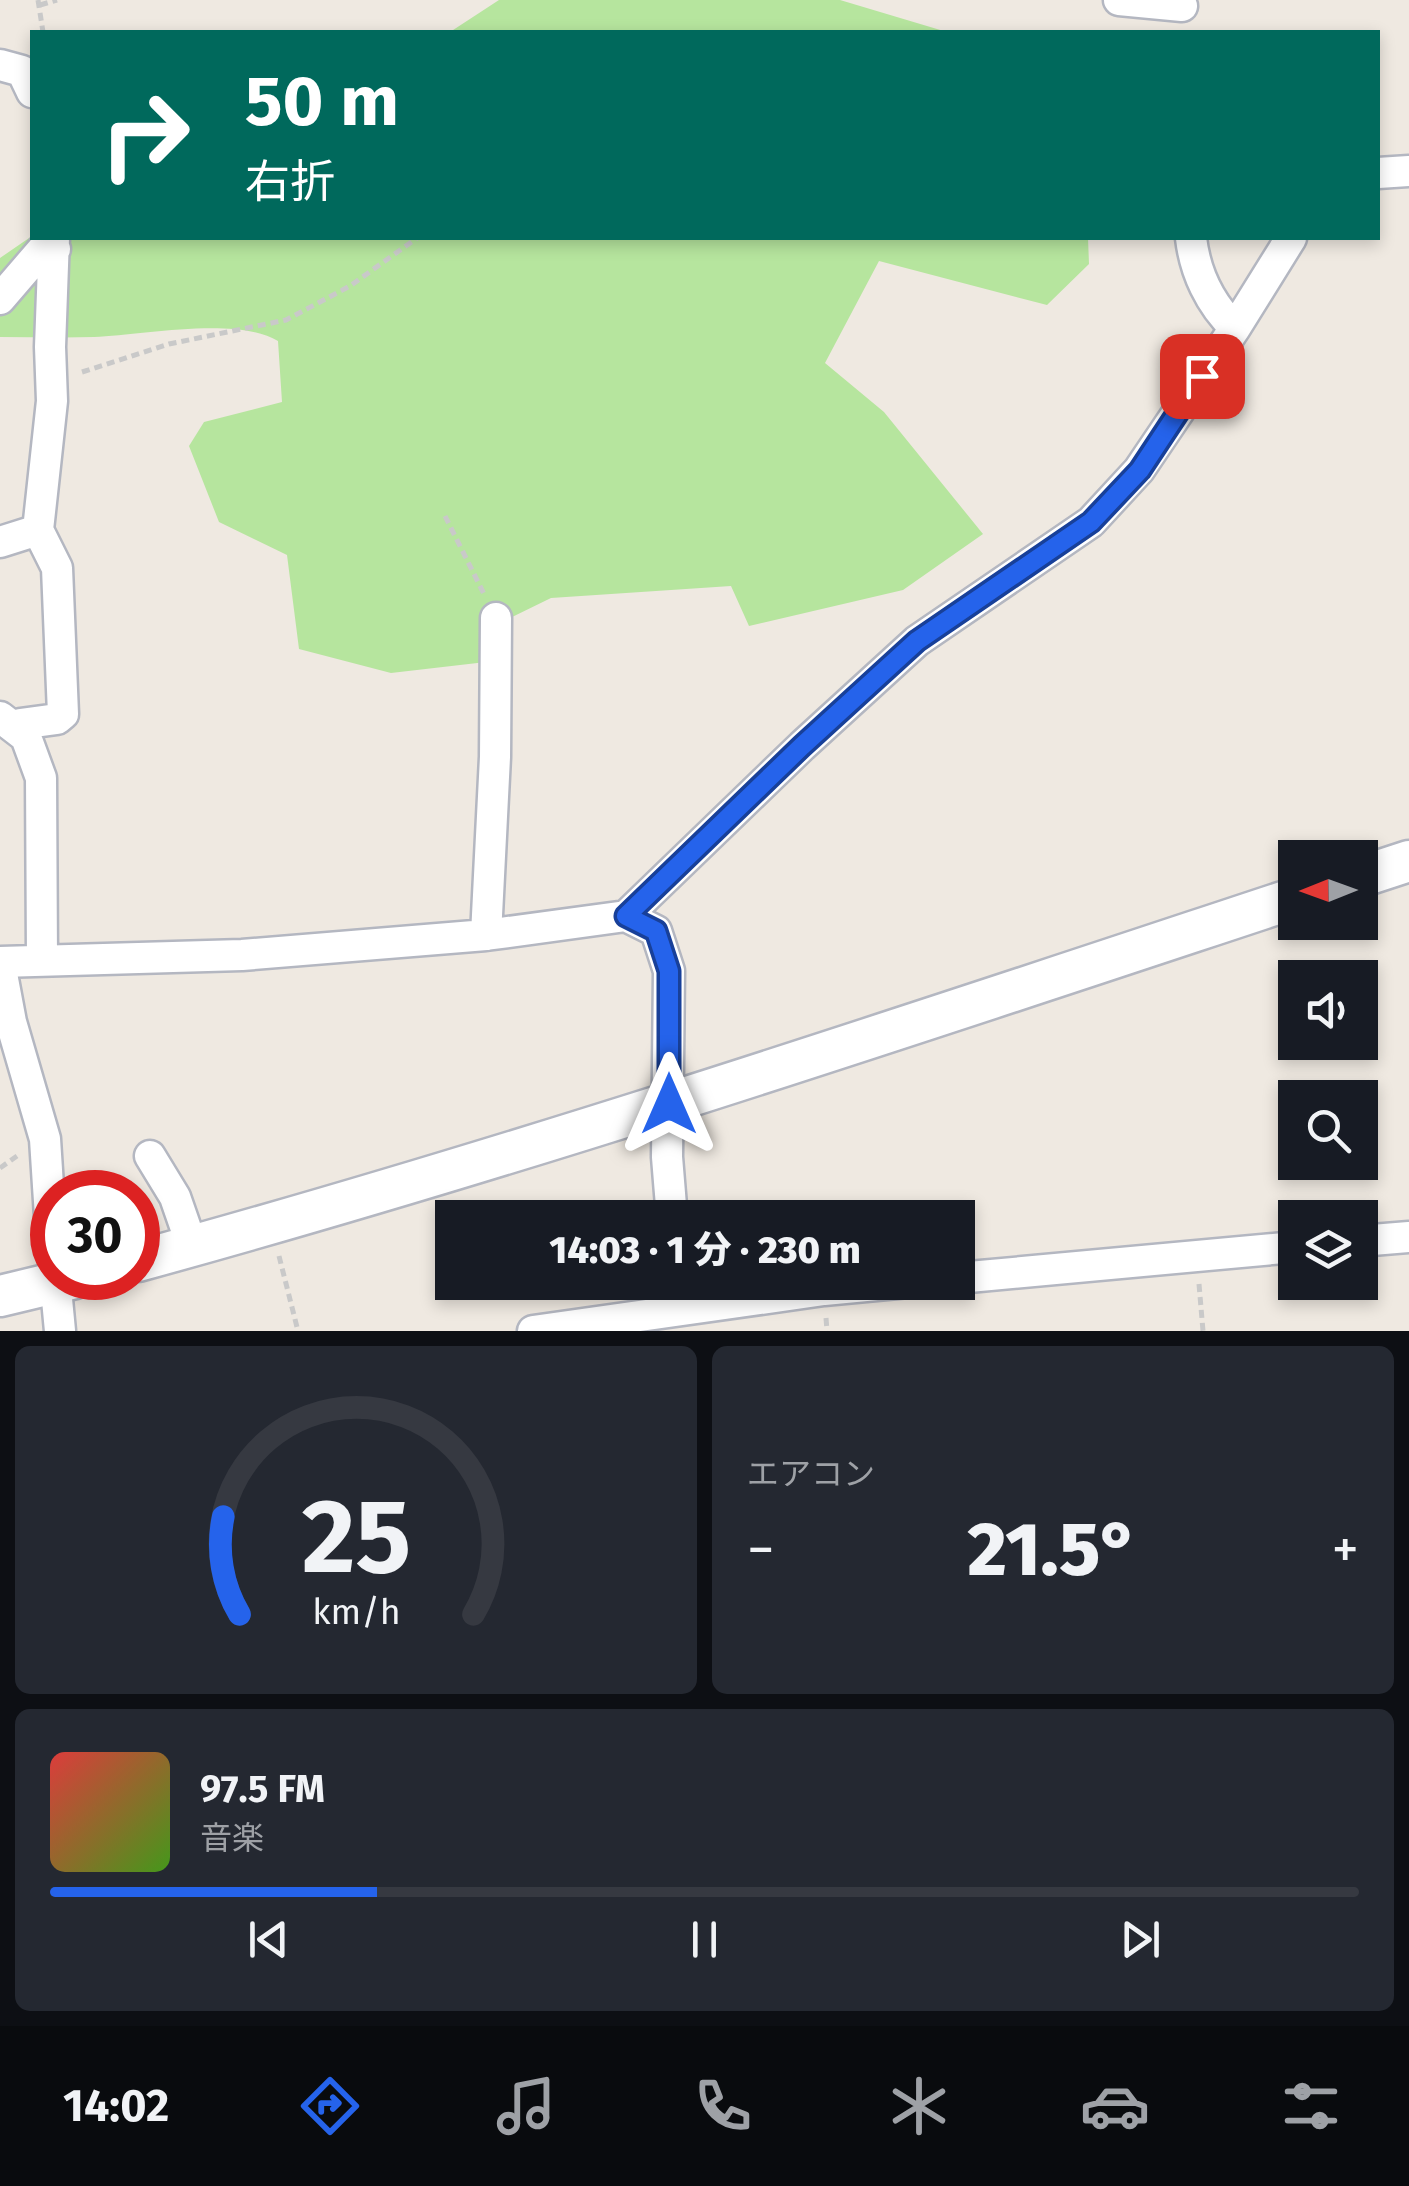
<!DOCTYPE html>
<html lang="ja">
<head>
<meta charset="utf-8">
<style>
	body { margin:0; font-family:"Fira Sans","Noto Sans JP",sans-serif; background:#242831; color:#f1f3f6; height:100vh; display:flex; flex-direction:column; font-size:38px; white-space:nowrap }
	* { box-sizing:border-box; margin:0 }
	p { font-size:32px; color:#9ea1a6 }
	.icon { flex:none; width:55px; height:55px; fill:none; stroke:currentColor; stroke-width:2; stroke-linecap:round; stroke-linejoin:round }
	.map { position:relative; height:1331px; overflow:hidden }
	.panel { display:flex; flex-direction:column; gap:15px; padding:15px; background:#0d0f14; flex:1 }
	.panel>* { flex:none }
	.banner { position:absolute; left:30px; top:30px; width:1350px; height:210px; border-radius:0px; box-shadow:0 5px 15px #0003; background:#00695c; color:#fff; overflow:hidden }
	.needle { width:65px; rotate:269deg }
	.controls { position:absolute; left:1278px; top:840px; display:grid; gap:20px }
	.controls a { display:grid; place-items:center; width:100px; height:100px; border-radius:0px; background:#171b24; box-shadow:0 5px 15px #0003; font-size:50px }
	.speed { position:absolute; left:30px; top:1170px; display:flex; gap:20px; font-size:50px; font-weight:700; text-align:center }
	.speed>* { display:grid; place-content:center; width:130px; height:130px; border-radius:50%; background:#171b24; box-shadow:0 5px 15px #0003; line-height:1 }
	.speed .limit { border:15px solid #d22; background:#fff; color:#111 }
	.pin { position:absolute; display:grid; place-items:center; width:85px; height:85px; color:#fff; margin:-42px; border-radius:20px; box-shadow:0 5px 15px #0006 }
	.me { position:absolute; width:110px; margin:-55px; rotate:0deg; stroke-linejoin:round; filter:drop-shadow(0 0 8px #0008) }
	.turn { display:flex; align-items:center; gap:35px; height:210px; padding:0 50px; font-size:45px }
	.turn .icon { width:130px; height:130px; stroke-width:2.5 }
	.turn b { display:block; font-size:70px; line-height:85px }
	.big { font-size:75px; font-weight:800; line-height:1.1 }
	.panel .card { flex:1; display:flex; flex-direction:column; justify-content:center; gap:15px; min-width:0; padding:0 35px; border-radius:15px; background:#242831 }
	.panel .dial { align-items:center; gap:0 }
	.dial svg { height:260px; overflow:visible; fill:none; stroke:#363941; stroke-width:7; stroke-linecap:round; text-anchor:middle }
	.dial text { fill:#f1f3f6; stroke:none }
	.song { display:flex; align-items:center; gap:30px }
	.cover { width:120px; height:120px; border-radius:15px; background:linear-gradient(135deg,hsl(0 70% 55%),hsl(100 70% 35%)) }
	.played { height:10px; border-radius:5px; background:linear-gradient(90deg,#2563eb 25%,#363941 25%) }
	.keys { display:flex; justify-content:space-around; direction:ltr }
	.heat { display:flex; justify-content:space-between; align-items:center; font-size:55px; direction:ltr }
	.panel .tiles { flex:1; display:grid; gap:15px; grid-template-columns:1fr 1fr }
	.card:last-child { grid-column:span 2 }
	.trip { position:absolute; left:435px; top:1200px; width:540px; height:100px; border-radius:0px; background:#171b24; box-shadow:0 5px 15px #0003; font-weight:800; line-height:100px; text-align:center }
	.menu { display:flex; height:160px; justify-content:space-around; align-items:center; background:#090b0e; color:#9ea1a6 }
	.menu .icon { width:70px; height:70px }
	.menu .active { color:#2563eb }
	.menu b { font-size:45px; color:#f1f3f6 }
	.map>svg:first-child { display:block }
</style>
</head>
<body>
<div class="map">
<svg width="1409" height="1331" viewBox="0 0 1409 1331">
	<rect width="100%" height="100%" fill="#efe9e1"/>
	<!-- green -->
	<path fill="#b6e59e" d="M499,0H840L947,32H450Z
		M32,236L1088,238L1089,264L1047,305L879,261L825,363L884,412L983,534L903,590L749,626L731,586L551,598L498,624L486,662L391,673L299,649L287,555L219,522L189,446L204,422L282,402L278,341C238,316 141,335 94,337C62,338 31,337 0,337V258Z"/>
	<g fill="none" stroke-linecap="round" stroke-linejoin="round">
		<!-- minor casing -->
		<g stroke="#b4b7c1" stroke-width="35">
			<path id="minor" d="M1119,0L1182,6
				M0,65L22,71L32,92
				M1378,173L1409,171
				M1191,238C1195,272 1210,304 1235,328
				M0,299L43,249H55
				M0,542L38,530L52,401L50,347L54,238
				M0,717L26,737L41,778L42,960
				M18,730L20,724L57,719L63,714L57,568L38,530
				M626,916L656,931L669,971L667,1157L672,1218
				M486,935L495,757L496,618
				M0,962L242,955L486,935L626,916L802,746L917,641L1091,522L1139,470L1235,328L1291,238
				M0,963L11,1022L45,1139L52,1248
				M150,1156L175,1197L192,1246
				M1360,1241L1409,1237
				M55,1278L60,1331
				M958,1278L1295,1247
				M533,1331L824,1290L908,1282"/>
		</g>
		<!-- tertiary casing -->
		<g stroke="#b4b7c1" stroke-width="45">
			<path id="tertiary" d="M1360,877L1409,861
				M138,1261C528,1154 911,1025 1295,898
				M0,1296L75,1278"/>
		</g>
		<!-- path -->
		<path stroke="#c9c9c9" stroke-width="5" stroke-dasharray="8 5" stroke-linecap="butt" d="M38,0L43,32
			M40,5L57,0
			M82,372L169,344L286,320L350,286L417,238
			M445,516L484,594
			M0,1168L17,1156
			M279,1256L298,1331
			M1199,1284L1203,1331
			M826,1318L827,1331"/>
		<!-- minor -->
		<use href="#minor" stroke="#fff" stroke-width="30"/>
		<!-- tertiary -->
		<use href="#tertiary" stroke="#fff" stroke-width="40"/>
	</g>
	<g fill="none" stroke-linecap="round" stroke-linejoin="round">
		<!-- route casing -->
		<g stroke="#184099" stroke-width="25">
			<path id="route" d="M669,1104V971L656,931L626,916L802,746L917,641L1091,522L1140,470L1202,376"/>
		</g>
		<!-- route -->
		<use href="#route" stroke="#2563eb" stroke-width="18"/>
	</g>
</svg>
<div class="controls">
<a><svg class="needle" viewBox="-14 -14 28 28"><path d="M0-13l5 13h-10z" fill="#e53935"/><path d="M0 13l5-13h-10z" fill="#9ea1a6"/></svg></a>
<a><svg class="icon" aria-label="sound" viewBox="0 0 24 24"><path d="M4 9h4l5-4v14l-5-4H4zM17 9q2 3 0 6"/></svg></a>
<a><svg class="icon" aria-label="search" viewBox="0 0 24 24"><circle cx="10" cy="10" r="6"/><path d="M15 15l6 6"/></svg></a>
<a><svg class="icon" aria-label="layers" viewBox="0 0 24 24"><path d="M12 4l9 5-9 5-9-5zM3 14l9 5 9-5"/></svg></a>
</div>
<div class="speed"><div class="limit">30</div></div>
<div class="pin" style="left:1202px;top:376px;background:#d93025"><svg class="icon" aria-label="arrive" viewBox="0 0 24 24"><path d="M6 21V4h12l-3 4 3 4H6"/></svg></div>
<svg class="me" style="left:669px;top:1104px" viewBox="-20 -20 40 40"><path d="M0-17L14 15 0 8-14 15z" fill="#2563eb" stroke="#fff" stroke-width="4"/></svg>
<div class="trip">14:03 · 1 分 · 230 m</div>
<div class="banner">
<div class="turn"><svg class="icon" aria-label="right" viewBox="0 0 24 24"><path d="M7 20v-9h11M14 6l5 5-5 5"/></svg><div><b>50 m</b>右折</div></div>
</div>
</div>
<section class="panel">
<div class="tiles">
<div class="card dial"><svg viewBox="0 0 100 80">
<path d="M14 69A42 42 0 1 1 86 69"/>
<path d="M14 69A42 42 0 0 1 9 39" stroke="#2563eb"/>
<text x="50" y="56" font-size="32" font-weight="700">25</text>
<text x="50" y="72" font-size="11">km/h</text>
</svg></div>
<div class="card"><p>エアコン</p>
<div class="heat"><a>−</a><b class="big">21.5°</b><a>+</a></div>
</div>
<div class="card">
<div class="song"><i class="cover"></i><div><b>97.5 FM</b><p>音楽</p></div></div>
<div class="played"></div>
<div class="keys"><svg class="icon" aria-label="previous" viewBox="0 0 24 24"><path d="M18 5L8 12l10 7zM5 5v14"/></svg><svg class="icon" aria-label="pause" viewBox="0 0 24 24"><path d="M8 5v14M16 5v14"/></svg><svg class="icon" aria-label="next" viewBox="0 0 24 24"><path d="M6 5l10 7-10 7zM19 5v14"/></svg></div>
</div>
</div>
</section>
<nav class="menu">
<b>14:02</b>
<svg class="icon active" aria-label="directions" viewBox="0 0 24 24"><path d="M12 3l9 9-9 9-9-9zM9 14v-3h6M13 9l2 2-2 2"/></svg>
<svg class="icon" aria-label="music" viewBox="0 0 24 24"><path d="M9 18V5l10-2v13"/><circle cx="6" cy="18" r="3"/><circle cx="16" cy="16" r="3"/></svg>
<svg class="icon" aria-label="phone" viewBox="0 0 24 24"><path d="M5 4h4l2 5-3 2q2 4 5 5l2-3 5 2v4C11 20 4 13 5 4z"/></svg>
<svg class="icon" aria-label="climate" viewBox="0 0 24 24"><path d="M12 3v18M4 7l16 10M4 17L20 7"/></svg>
<svg class="icon" aria-label="car" viewBox="0 0 24 24"><path d="M5 17H2v-5l4-1 3-4h7l3 4 3 1v5h-3M9 17h6M6 11h13"/><circle cx="7" cy="17" r="2"/><circle cx="17" cy="17" r="2"/></svg>
<svg class="icon" aria-label="filters" viewBox="0 0 24 24"><path d="M4 7h16M4 17h16"/><circle cx="9" cy="7" r="2"/><circle cx="15" cy="17" r="2"/></svg>
</nav>
</body>
</html>
